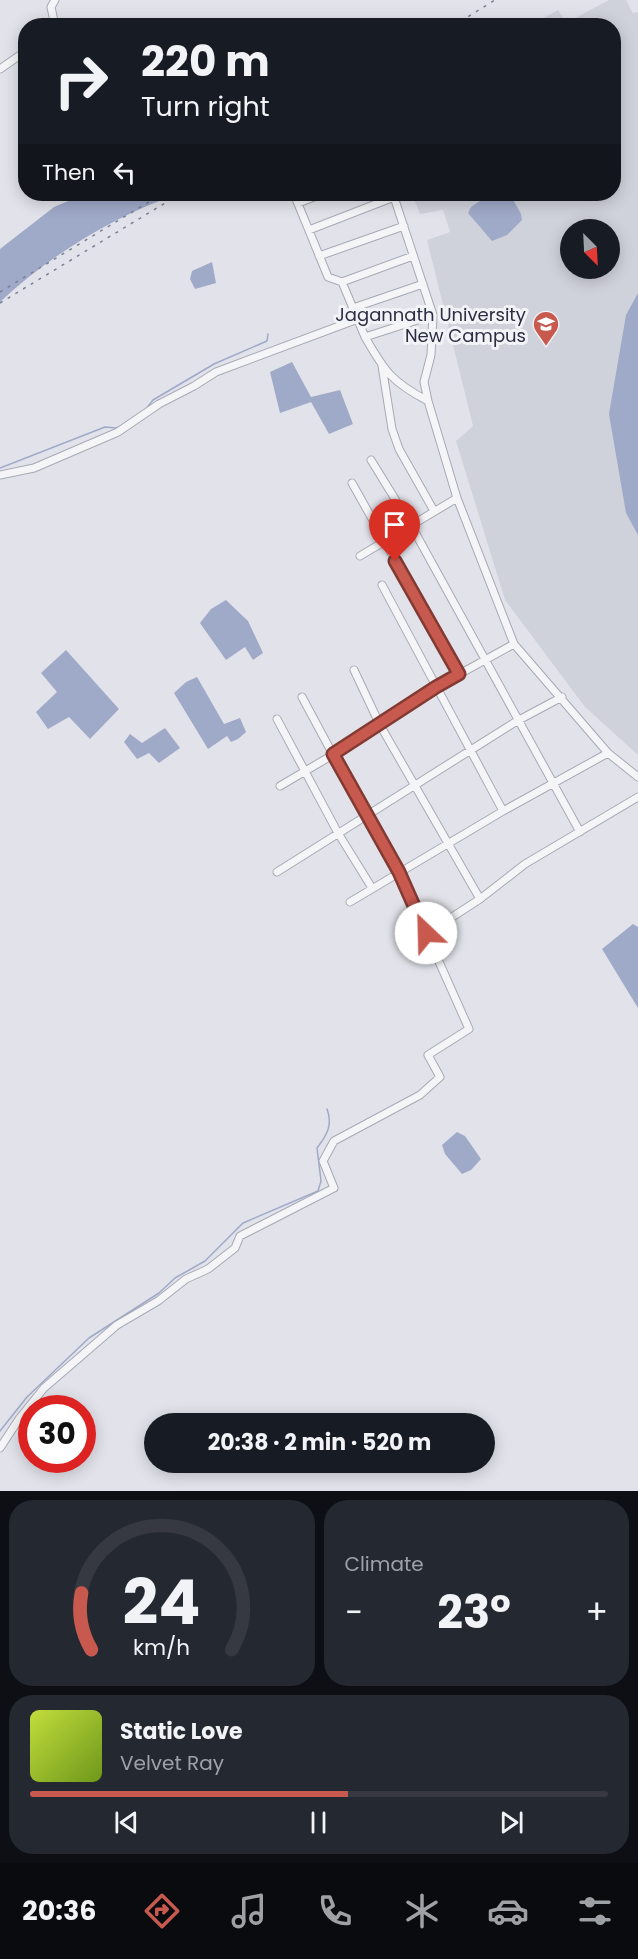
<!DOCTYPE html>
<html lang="en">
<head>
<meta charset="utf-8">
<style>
	body { margin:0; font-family:Poppins,sans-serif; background:#242831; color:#f1f3f6; height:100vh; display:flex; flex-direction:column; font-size:22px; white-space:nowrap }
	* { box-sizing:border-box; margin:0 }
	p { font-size:20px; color:#9ea1a6 }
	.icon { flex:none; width:33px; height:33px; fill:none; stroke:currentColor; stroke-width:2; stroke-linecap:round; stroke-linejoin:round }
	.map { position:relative; height:1491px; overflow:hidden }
	.panel { display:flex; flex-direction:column; gap:9px; padding:9px; background:#0d0f14; flex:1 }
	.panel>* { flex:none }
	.banner { position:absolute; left:18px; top:18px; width:603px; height:183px; border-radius:24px; box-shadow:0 3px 15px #0003; background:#171b24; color:#f1f3f6; overflow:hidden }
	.needle { width:39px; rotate:156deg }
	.fabs { position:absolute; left:560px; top:219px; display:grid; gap:12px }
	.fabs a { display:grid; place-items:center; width:60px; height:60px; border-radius:50%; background:#171b24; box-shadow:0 3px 15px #0003; font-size:30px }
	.speed { position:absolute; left:18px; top:1395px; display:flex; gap:12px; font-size:30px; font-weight:700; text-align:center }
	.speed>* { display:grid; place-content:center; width:78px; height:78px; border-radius:50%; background:#171b24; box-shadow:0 3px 15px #0003; line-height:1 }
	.speed .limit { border:9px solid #d22; background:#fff; color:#111 }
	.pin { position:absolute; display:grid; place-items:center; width:51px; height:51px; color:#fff; margin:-62px -26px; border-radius:50% 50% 50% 0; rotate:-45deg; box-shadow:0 0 6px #0007 }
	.pin .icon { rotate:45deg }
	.me { position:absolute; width:66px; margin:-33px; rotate:336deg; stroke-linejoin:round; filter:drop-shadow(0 0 4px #0008) }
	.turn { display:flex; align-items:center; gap:21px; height:126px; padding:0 24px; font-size:27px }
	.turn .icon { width:78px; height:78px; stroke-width:2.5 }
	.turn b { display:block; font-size:42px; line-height:51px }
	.then { display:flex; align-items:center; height:57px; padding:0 24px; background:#0003; gap:12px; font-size:22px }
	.big { font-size:45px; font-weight:700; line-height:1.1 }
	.panel .card { flex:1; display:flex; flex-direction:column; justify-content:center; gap:9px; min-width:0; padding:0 21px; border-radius:24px; background:#242831 }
	.panel .dial { align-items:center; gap:0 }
	.dial svg { height:156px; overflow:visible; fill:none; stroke:#363941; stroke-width:7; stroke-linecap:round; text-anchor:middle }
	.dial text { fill:#f1f3f6; stroke:none }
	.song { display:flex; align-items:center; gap:18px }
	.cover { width:72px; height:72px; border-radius:9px; background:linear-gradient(135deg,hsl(70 70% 55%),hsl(80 70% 35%)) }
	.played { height:6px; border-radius:3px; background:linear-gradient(90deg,#c8594e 55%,#363941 55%) }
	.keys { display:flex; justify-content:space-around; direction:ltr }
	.heat { display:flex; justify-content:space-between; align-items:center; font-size:33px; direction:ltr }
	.panel .tiles { flex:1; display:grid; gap:9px; grid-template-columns:1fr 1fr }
	.card:last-child { grid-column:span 2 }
	.trip { position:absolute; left:144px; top:1413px; width:351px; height:60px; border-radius:30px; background:#171b24; box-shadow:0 3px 15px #0003; font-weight:700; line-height:60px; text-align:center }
	.dock { display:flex; height:96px; justify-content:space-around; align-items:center; background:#090b0e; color:#9ea1a6 }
	.dock .icon { width:42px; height:42px }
	.dock .selected { color:#c8594e }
	.dock b { font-size:27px; color:#f1f3f6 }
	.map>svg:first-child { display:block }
</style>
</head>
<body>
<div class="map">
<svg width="638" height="1491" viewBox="0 0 638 1491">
	<rect width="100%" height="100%" fill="#e2e3ea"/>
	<!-- built -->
	<path fill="#d0d2db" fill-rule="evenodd" d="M609,0H626L633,13L638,12V755L585,707L505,600L456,441L473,426L427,240L450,232L443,210L420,214L412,194H614V26L531,25L558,10L566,23ZM570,230H609V268H570Z"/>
	<!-- water -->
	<path fill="#9fa9c8" d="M85,194H178C114,216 50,255 0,302V249L54,207Z
		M490,194H510L521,214L522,220L507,235L492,241L468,213L471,207Z
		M212,262L216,283L195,289L190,279L192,271Z
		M638,293V535L626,513L609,414L626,315Z
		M292,362L311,397L340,390L353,424L329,434L311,402L280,413L270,372Z
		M226,600L248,621L263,653L253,660L245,647L226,660L200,623L211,609Z
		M66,650L119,709L90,739L69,717L48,729L36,712L57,692L41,673Z
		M197,677L224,724L240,718L246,732L238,739L231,742L227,736L208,749L174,693L186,682Z
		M165,728L180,748L159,763L149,753L137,759L124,742L130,734L142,743Z
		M633,924L638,927V1008L602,949Z
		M457,1132L465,1136L481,1159L471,1170L462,1174L445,1154L442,1145Z"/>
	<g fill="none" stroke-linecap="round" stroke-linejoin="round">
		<!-- stream -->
		<path stroke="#9fa9c8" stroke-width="1.5" d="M146,409L153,400L214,364L267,341L268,334
			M0,468L105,427L117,428L123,425
			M0,1431L27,1397L89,1338L159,1293L175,1278L205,1261L243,1223L318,1191L321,1181L317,1148C327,1135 333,1125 327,1109"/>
		<!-- street casing -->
		<g stroke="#a7a9b4" stroke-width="9">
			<path id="street" d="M55,0L51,7L55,26
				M0,69L26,51
				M294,194L328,277L342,282L365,337L433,315
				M393,194L433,315L431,355L424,382L428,401
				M298,203L322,194
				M309,230L394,197
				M319,256L404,226
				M342,282L413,256
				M353,308L423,284
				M365,337C385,372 392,382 428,401L457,498L514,644L608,753L638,777
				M382,366L392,429L399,449L434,511
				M371,460L411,525L580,832
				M0,475L34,468L118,432L159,404L194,386L216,372L358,319
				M352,483L459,674
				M360,556L457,498
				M382,585L503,811
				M354,670L380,725L480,899L426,934
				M277,719L338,833L372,888
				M280,786L341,750L436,687L514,644
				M277,872L517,721L562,697
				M480,899L525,864L638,797
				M350,902L503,811L608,753
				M0,1448L19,1419L44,1388L117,1325L158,1301L186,1279L208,1269L235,1248L240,1236L334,1188L323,1161L334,1141L420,1095L440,1077L428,1055L469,1029L399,872L366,816L302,697"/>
		</g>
		<!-- street -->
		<use href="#street" stroke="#f5f5f8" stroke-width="7"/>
		<!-- rail -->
		<path stroke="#7c7f92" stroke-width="1.5" stroke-dasharray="3 6" stroke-linecap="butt" d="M453,26L495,0
			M0,292L162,194
			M0,303L180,194"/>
	</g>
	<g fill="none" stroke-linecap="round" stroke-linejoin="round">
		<!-- route casing -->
		<g stroke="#823a33" stroke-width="15">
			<path id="route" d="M395,561L459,674L436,687L333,754L399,872L426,933"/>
		</g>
		<!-- route -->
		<use href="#route" stroke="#c8594e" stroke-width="10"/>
	</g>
	<!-- icons -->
	<defs>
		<g id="university-pin" transform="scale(1.35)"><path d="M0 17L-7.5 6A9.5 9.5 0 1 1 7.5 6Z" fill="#c8594e" stroke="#f2f3f7"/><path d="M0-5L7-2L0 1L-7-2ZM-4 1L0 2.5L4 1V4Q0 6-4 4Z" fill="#fff"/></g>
	</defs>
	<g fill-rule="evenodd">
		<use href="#university-pin" x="546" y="324"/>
	</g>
	<g text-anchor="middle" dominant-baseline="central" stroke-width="6" stroke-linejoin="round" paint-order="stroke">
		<!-- poi labels -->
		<g font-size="18" fill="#2b2e41" stroke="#f2f3f7" text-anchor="end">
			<text x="526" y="314">Jagannath University<tspan x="526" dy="21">New Campus</tspan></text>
		</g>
	</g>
</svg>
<div class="fabs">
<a><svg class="needle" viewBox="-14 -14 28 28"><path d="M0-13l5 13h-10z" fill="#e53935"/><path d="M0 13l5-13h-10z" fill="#9ea1a6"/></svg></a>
</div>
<div class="speed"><div class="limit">30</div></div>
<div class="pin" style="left:395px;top:561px;background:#d93025"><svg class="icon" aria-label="arrive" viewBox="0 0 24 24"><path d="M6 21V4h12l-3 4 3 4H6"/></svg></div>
<svg class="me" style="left:426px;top:933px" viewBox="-20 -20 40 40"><circle r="19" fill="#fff"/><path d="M0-13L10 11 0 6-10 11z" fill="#c8594e"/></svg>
<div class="trip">20:38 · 2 min · 520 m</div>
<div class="banner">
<div class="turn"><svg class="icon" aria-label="right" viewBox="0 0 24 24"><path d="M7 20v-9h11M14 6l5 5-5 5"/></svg><div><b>220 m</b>Turn right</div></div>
<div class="then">Then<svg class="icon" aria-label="left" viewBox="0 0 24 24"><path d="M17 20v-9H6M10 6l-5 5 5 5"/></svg></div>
</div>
</div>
<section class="panel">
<div class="tiles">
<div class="card dial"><svg viewBox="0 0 100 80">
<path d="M14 69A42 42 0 1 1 86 69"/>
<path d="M14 69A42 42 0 0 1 9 40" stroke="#c8594e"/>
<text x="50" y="56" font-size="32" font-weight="700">24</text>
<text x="50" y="72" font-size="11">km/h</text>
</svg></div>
<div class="card"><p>Climate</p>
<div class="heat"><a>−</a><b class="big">23°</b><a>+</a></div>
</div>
<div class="card">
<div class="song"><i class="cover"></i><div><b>Static Love</b><p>Velvet Ray</p></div></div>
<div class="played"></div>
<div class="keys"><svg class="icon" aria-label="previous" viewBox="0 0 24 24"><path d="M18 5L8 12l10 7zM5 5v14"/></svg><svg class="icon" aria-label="pause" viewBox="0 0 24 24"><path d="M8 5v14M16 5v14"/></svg><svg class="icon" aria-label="next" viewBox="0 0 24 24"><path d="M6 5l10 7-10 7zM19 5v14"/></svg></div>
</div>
</div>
</section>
<nav class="dock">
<b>20:36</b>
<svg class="icon selected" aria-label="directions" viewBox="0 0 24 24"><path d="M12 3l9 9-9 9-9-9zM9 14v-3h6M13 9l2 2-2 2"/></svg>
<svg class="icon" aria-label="music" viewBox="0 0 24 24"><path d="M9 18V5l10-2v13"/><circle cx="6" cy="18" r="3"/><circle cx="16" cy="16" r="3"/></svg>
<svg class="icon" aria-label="phone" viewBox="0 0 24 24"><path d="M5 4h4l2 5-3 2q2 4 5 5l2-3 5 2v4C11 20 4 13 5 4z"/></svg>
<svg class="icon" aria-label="climate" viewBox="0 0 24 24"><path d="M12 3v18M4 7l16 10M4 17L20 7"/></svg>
<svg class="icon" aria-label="car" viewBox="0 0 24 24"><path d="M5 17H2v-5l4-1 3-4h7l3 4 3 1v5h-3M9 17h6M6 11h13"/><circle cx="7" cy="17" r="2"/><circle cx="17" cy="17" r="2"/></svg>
<svg class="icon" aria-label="filters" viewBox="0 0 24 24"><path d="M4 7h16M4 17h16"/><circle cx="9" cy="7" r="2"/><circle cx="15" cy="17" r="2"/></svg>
</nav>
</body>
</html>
